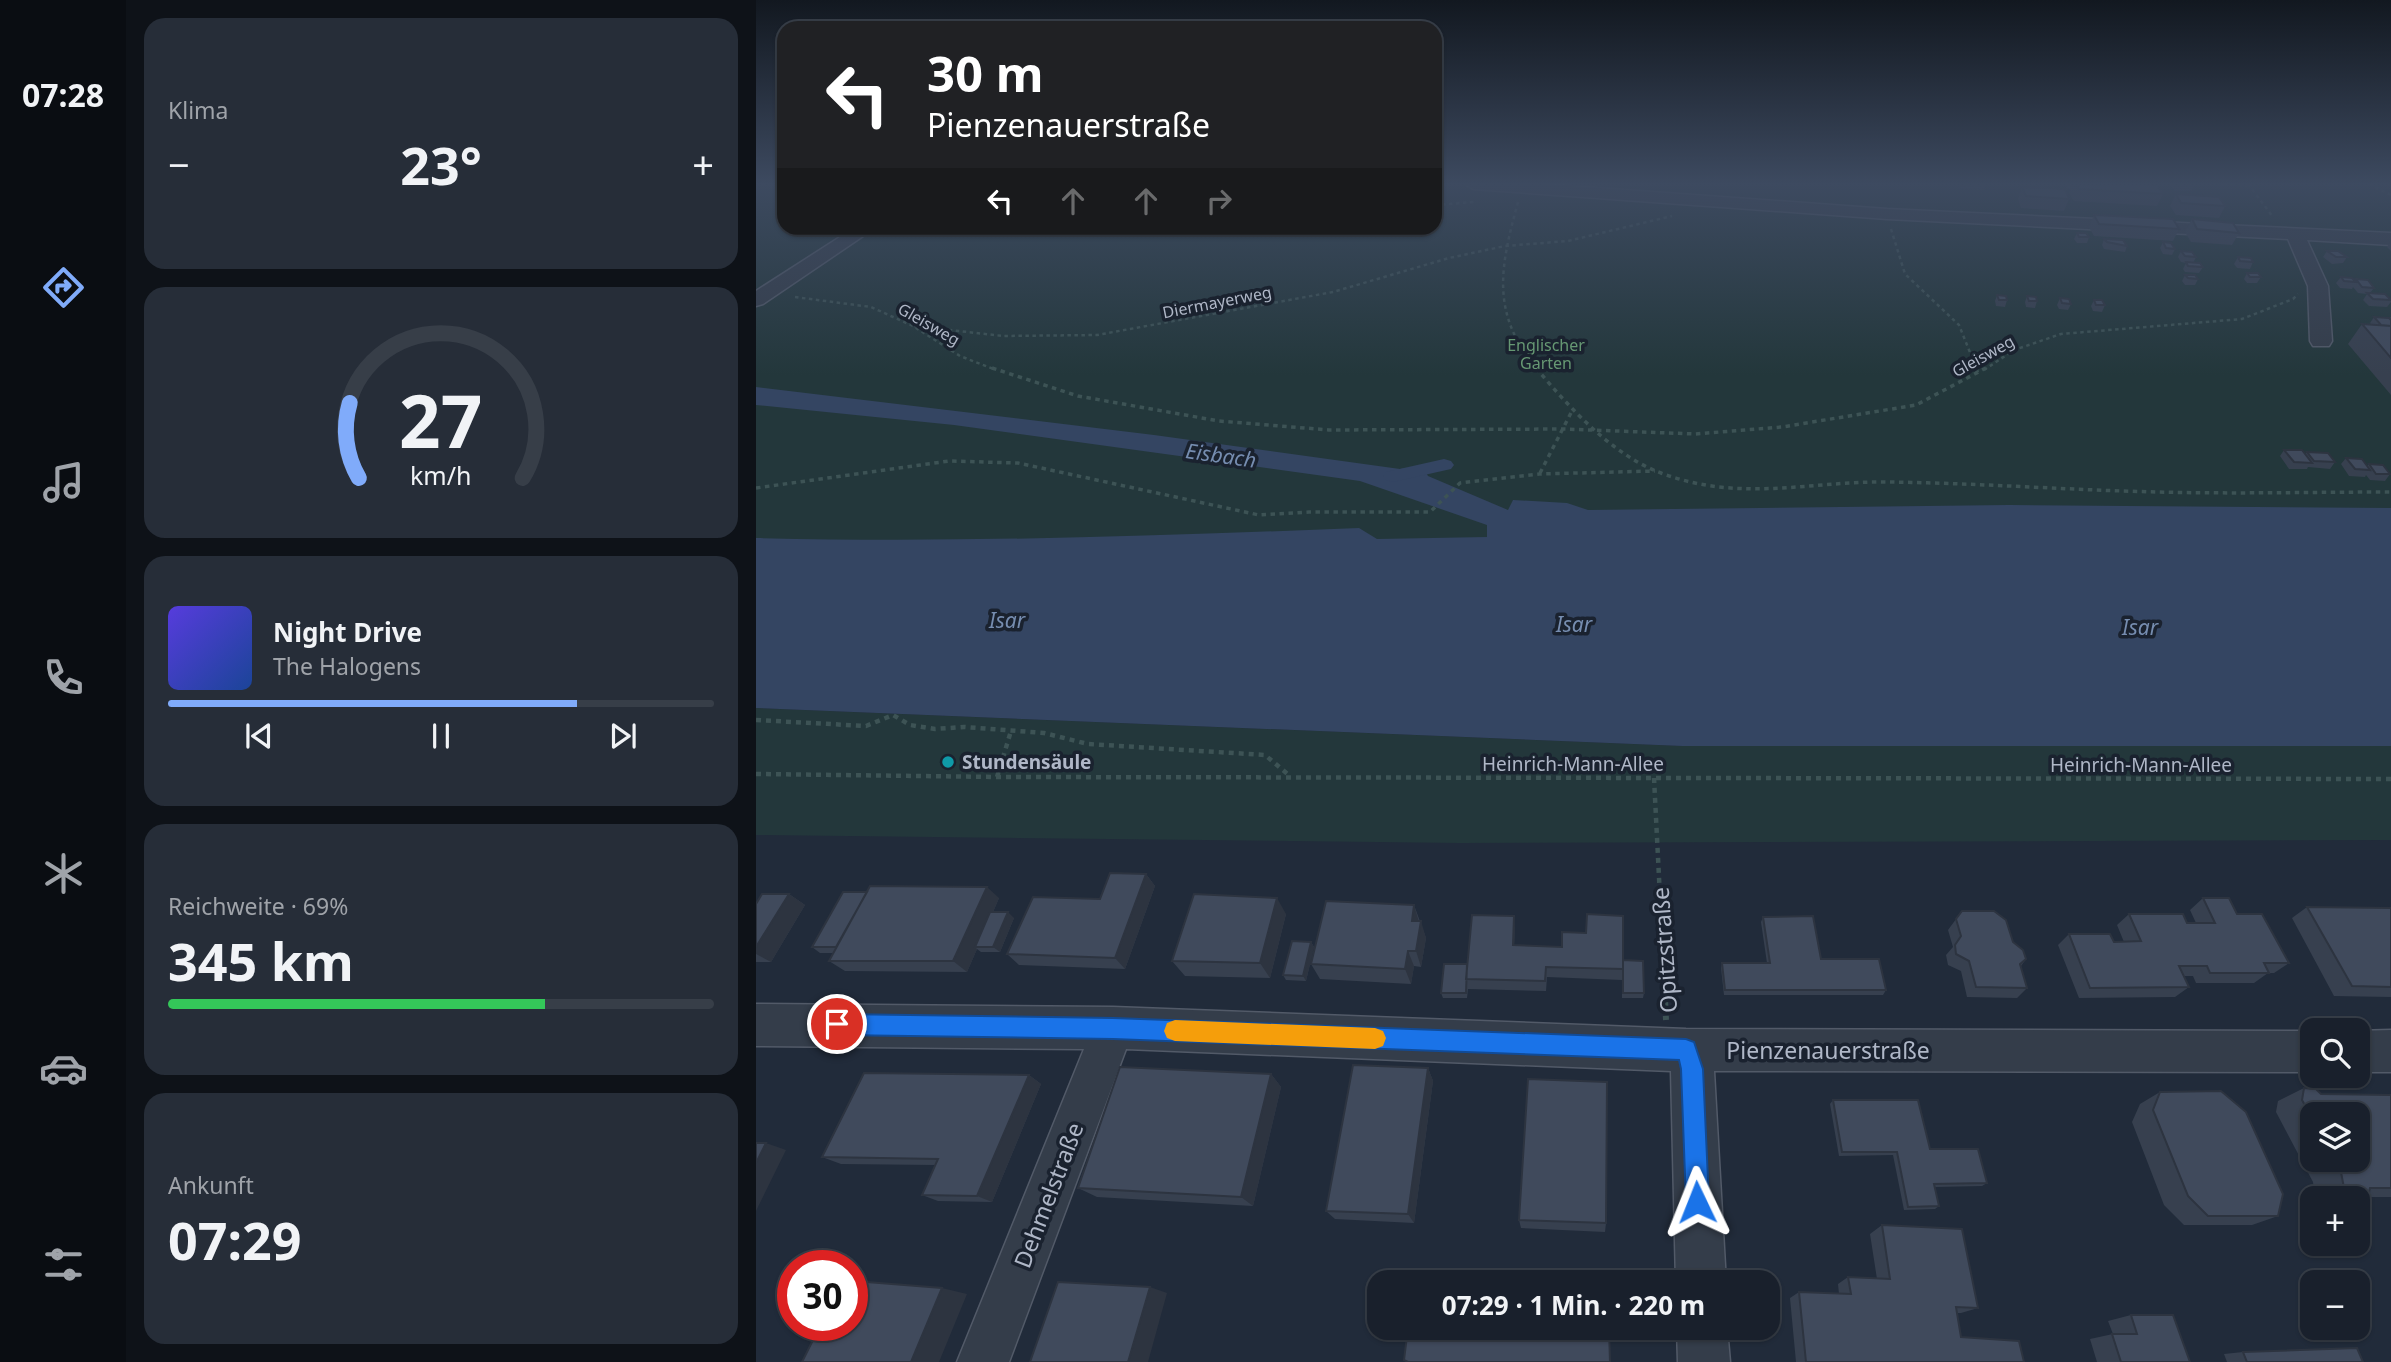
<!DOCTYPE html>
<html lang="de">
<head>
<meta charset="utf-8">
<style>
	body { margin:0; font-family:"Noto Sans",sans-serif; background:#262d38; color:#f1f3f6; height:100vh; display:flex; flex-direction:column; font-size:26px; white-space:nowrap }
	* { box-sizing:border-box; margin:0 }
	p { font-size:23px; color:#9fa3a9 }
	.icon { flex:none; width:38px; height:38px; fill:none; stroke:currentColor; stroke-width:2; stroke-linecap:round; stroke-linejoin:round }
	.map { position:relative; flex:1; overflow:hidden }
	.details { display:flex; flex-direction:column; gap:18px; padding:18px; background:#0e1218; width:630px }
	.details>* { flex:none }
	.guide { position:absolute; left:21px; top:21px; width:665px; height:214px; border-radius:21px; box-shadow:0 2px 5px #0004,0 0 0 2px #373e48; background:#202124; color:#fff; overflow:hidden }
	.controls { position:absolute; left:1544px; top:1018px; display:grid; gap:14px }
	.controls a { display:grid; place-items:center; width:70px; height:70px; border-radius:14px; background:#19202c; box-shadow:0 2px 5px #0004,0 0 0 2px #373e48; font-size:35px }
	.speed { position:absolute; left:21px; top:1250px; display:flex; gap:14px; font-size:35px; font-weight:700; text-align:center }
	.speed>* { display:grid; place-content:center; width:91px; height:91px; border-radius:50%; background:#19202c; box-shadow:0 2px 5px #0004,0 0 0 2px #373e48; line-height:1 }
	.speed .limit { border:10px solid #d22; background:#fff; color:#111 }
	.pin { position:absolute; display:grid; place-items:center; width:60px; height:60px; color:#fff; margin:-30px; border:4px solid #fff; border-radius:50%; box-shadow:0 2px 7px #0007 }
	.me { position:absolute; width:77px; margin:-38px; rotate:358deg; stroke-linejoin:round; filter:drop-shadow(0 0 5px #0008) }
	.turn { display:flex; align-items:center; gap:24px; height:147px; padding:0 35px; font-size:32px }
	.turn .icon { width:91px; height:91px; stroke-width:2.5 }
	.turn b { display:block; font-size:49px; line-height:60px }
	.lanes { display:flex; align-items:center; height:66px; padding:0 35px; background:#0003; justify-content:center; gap:35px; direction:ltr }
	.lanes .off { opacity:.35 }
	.big { font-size:52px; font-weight:700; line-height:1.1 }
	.details .card { flex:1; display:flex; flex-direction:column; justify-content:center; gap:10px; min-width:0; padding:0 24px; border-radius:21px; background:#262d38 }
	.details .dial { align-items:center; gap:0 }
	.dial svg { height:182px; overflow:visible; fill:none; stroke:#373e48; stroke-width:7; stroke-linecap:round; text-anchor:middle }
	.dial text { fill:#f1f3f6; stroke:none }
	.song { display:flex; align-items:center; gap:21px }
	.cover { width:84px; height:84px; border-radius:10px; background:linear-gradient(135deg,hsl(250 70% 55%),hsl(220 70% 35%)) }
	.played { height:7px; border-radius:4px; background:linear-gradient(90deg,#80abfa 75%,#373e48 75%) }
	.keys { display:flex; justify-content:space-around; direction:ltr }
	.heat { display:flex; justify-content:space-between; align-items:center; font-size:38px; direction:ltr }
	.charge { height:10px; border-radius:5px; background:linear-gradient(90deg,#34c759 69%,#373e48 0) }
	.trip { position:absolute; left:611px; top:1270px; width:413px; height:70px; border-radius:21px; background:#19202c; box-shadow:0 2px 5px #0004,0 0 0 2px #373e48; font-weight:700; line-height:70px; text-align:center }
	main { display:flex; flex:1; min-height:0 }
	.menu { display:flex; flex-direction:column; width:126px; justify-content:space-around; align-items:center; background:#0a0d12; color:#9fa3a9 }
	.menu .icon { width:49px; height:49px }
	.menu .on { color:#80abfa }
	.menu b { font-size:32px; color:#f1f3f6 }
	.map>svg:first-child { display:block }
</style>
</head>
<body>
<main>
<nav class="menu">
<b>07:28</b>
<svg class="icon on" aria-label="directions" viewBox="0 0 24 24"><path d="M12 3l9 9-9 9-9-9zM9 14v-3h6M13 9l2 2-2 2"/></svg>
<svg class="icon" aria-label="music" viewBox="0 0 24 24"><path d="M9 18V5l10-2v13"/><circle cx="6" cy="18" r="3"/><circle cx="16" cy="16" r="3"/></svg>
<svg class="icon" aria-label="phone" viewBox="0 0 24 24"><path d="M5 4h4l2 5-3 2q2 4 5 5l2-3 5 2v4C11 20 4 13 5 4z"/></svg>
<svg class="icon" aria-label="climate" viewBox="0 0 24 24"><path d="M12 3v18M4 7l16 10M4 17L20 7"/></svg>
<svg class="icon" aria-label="car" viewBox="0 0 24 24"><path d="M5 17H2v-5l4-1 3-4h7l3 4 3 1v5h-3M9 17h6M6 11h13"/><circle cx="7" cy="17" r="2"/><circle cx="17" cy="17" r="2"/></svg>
<svg class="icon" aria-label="filters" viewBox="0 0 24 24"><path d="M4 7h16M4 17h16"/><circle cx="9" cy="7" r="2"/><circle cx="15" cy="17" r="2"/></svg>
</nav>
<section class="details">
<div class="card"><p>Klima</p>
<div class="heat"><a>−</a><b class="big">23°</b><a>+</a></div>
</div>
<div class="card dial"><svg viewBox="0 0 100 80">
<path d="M14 69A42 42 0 1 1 86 69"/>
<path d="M14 69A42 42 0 0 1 10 36" stroke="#80abfa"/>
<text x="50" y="56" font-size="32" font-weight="700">27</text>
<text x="50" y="72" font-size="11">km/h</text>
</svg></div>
<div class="card">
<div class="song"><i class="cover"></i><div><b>Night Drive</b><p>The Halogens</p></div></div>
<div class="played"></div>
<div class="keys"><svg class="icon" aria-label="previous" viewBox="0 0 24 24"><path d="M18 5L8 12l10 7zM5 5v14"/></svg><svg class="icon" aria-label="pause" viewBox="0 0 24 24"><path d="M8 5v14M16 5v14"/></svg><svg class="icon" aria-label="next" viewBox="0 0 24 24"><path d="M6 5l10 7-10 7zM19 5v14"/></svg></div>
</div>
<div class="card"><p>Reichweite · 69%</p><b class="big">345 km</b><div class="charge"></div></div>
<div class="card"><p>Ankunft</p><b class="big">07:29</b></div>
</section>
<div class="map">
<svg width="1635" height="1362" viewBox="0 0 1635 1362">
	<rect width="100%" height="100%" fill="#212b3a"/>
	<!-- green -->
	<path fill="#23373b" d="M0,184H28V228H679V184H1635V520L731,543L0,546Z
		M0,708L926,746H1635V840L704,843L0,835Z"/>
	<!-- water -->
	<path fill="#344562" d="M0,387L398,435L644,469L666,466L672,476L752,510L757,500L811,503L832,510L1253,505L1635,508V746H926L0,708V538C201,543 402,536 603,528L621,539L731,537V525L604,481L198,425L0,405Z"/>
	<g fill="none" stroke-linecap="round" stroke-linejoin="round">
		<!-- canal -->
		<path fill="#344562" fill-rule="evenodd" d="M688,459L695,461L698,465L695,469L637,482L630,480L627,476L630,472Z"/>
		<!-- minor casing -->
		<g stroke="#525a68" stroke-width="3">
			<path id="minor" d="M709,184H786L1131,209L1635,233V245L1551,240L1572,286L1576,341L1573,346H1557L1554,341L1552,286L1532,239L1131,219L717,189Z
				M98,228H119L7,304L0,306V291Z
				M0,1004L357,1007L930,1029L1558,1031H1556V1072L958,1071L970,1283H920L915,1071L370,1049L253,1362H201L328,1049L0,1046Z
				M1635,1030V1072H1601V1031H1599Z
				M921,1328H971L974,1362H922Z"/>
		</g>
		<!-- path-far3 -->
		<path stroke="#3d5355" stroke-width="2.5" stroke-dasharray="3.5 3.5" stroke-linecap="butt" d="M1461,184L1492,186
			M1492,184L1517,217
			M1613,184L1635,195
			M762,202C744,268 734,314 782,370
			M679,205L718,202
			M1135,229L1149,274L1203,325L1221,370
			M39,297L115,307L157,326L204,356L240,370
			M158,326L247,336L341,335L577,292L693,258L749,246L812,241L916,216
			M1228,370L1258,350L1305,334L1486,319L1537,299L1542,294"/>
		<!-- path-far2 -->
		<path stroke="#3d5355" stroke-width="3.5" stroke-dasharray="4.5 4.5" stroke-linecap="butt" d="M236,368L322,396L463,421L573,430L808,429L939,434L1026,427L1160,405L1230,368
			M780,368C813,407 856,455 905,473C985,503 1052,481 1131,482C1221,483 1311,490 1402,492C1479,494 1557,492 1635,492
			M1220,368L1222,374
			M784,473L817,409
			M0,488L193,461L262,463L503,515L553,512H674L704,483L783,474L899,471"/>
		<!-- path-far1 -->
		<path stroke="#3d5355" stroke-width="4.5" stroke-dasharray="5 5" stroke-linecap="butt" d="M0,720L110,726L137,715L154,725L179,729L208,727L288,733L332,744L509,755L534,776
			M0,774L241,777L1635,779
			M241,777L255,731
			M898,778L906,937"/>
		<!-- path -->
		<path stroke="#3d5355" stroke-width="6" stroke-dasharray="8 8" stroke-linecap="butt" d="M906,936L910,1020"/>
		<!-- minor -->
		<use href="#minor" fill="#343d4a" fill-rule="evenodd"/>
	</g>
	<!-- wall -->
	<path fill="#37404f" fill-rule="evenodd" d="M1203,184H1230L1228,190L1205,189Z
		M1309,184H1375L1407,194L1401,206L1318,201L1313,193L1315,189H1312L1308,185Z
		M1413,184H1437L1438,185L1435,191H1419Z
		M1266,187L1313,199L1308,211L1265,208L1262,199Z
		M1420,194L1469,206L1463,218L1420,215L1414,206Z
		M1338,215L1423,229L1417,241L1338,236L1333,227Z
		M1436,219L1483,233L1476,245L1435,242L1429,232Z
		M1321,233L1333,237L1331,243H1321L1318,239Z
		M1348,239L1371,246L1369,252L1348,249L1346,245Z
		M1635,241V251L1631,247Z
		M1407,242L1419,249L1416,255L1407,254L1404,248Z
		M1425,251L1440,257L1437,263L1447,267L1443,273L1429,272L1427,269L1430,263L1425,262L1422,257Z
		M1571,251L1591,257L1587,263L1576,264L1567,257Z
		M1482,257L1497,262L1494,269L1481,268L1478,264Z
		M1491,273L1505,277L1501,283H1491L1488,279Z
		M1429,275L1442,279L1439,285H1429L1426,281Z
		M1585,277L1599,281L1600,279L1618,288L1614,293L1635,299V302L1631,307L1613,306L1607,300L1611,294L1602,293L1597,287L1596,289L1584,288L1580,283Z
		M1241,295L1251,300L1249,307L1240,306L1239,301Z
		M1271,296L1281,301L1279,308L1270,307L1269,302Z
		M1304,298L1315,304L1312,310L1303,309L1301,305Z
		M1338,300L1349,305L1346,312L1337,311L1335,306Z
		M1618,317L1633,318L1635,317V395L1592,344L1606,324L1615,325L1614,323Z
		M1528,450L1549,454L1551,452L1579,462L1574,469L1552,467L1551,469H1533L1524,456Z
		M1590,458L1611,466L1613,464L1634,474L1629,481L1614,480L1610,475L1609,477L1593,476L1585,464Z
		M390,874L399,886L369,969L263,965L251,954L344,899Z
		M33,894L49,905L15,962H0V904Z
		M243,898L237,912L258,918L244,952H225L221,949L211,972L89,971L73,961L77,953H64L56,947Z
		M1447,898L1481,914L1533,963L1518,973H1512L1498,983H1440L1437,976H1428L1433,987L1419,997L1323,998L1302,945L1313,934L1358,942H1368L1361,925L1373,914L1431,923H1440L1434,910Z
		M658,905L670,938L665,967L658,966L655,984L564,979L555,964Z
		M1551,907L1635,908V997L1578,996L1536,918Z
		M1206,911L1257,942L1270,959L1265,966L1271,988L1261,998L1211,997L1205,971L1192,965L1190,955L1197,947L1192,930Z
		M530,914L514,978L429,976L416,961Z
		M1007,917L1065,959L1130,990L1127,995H968L965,968L966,963H1011L1005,922Z
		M759,927L758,945L867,960L888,993L887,998H866V980L791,977L790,991L712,989L711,998H687L685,993Z
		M555,942L558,947L550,981L530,980L527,975Z
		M672,1068L677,1081L658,1223L579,1219L570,1211Z
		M515,1074L525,1087L497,1206L341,1197L322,1188Z
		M273,1075L285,1084L236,1202L182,1201L166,1195L179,1165L85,1164L66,1157Z
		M1548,1088L1565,1094L1635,1095V1197H1611L1601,1200V1199H1561L1559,1198L1557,1182L1520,1112L1522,1101ZM1556,1115L1601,1160H1556Z
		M1404,1092L1522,1216L1496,1225H1428L1408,1205L1376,1122L1384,1104Z
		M1077,1100L1231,1183L1226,1186L1179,1187L1183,1206L1179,1209L1148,1210L1137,1155L1083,1156L1074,1104Z
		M763,1220L850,1223L849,1232L765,1228Z
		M1126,1225L1222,1308L1205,1313H1201L1205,1337L1268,1362H1040L1034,1298L1043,1292L1083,1294L1082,1284L1092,1277L1121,1279L1114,1234Z
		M1375,1315L1434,1362H1341L1334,1339L1357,1334L1352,1321Z
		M1487,1352L1607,1362H1471L1468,1354Z"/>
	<!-- shaded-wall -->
	<path fill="#2d3440" d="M390,874L399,886L369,969L359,958Z
		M231,887L243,898L222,947H219L221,949L211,972L197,961Z
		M33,894L49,905L15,962L0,954V947Z
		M521,898L530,914L514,978L504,963Z
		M658,905L663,922L656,921Z
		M252,912L258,918L244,952L237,947Z
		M758,916L759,927L758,956L757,945Z
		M665,921L670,938L665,967L660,951Z
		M555,942L558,947L550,981L547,976Z
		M652,951L658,966L655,984L649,969Z
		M672,1068L677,1081L658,1223L652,1214Z
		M515,1074L525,1087L497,1206L485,1197Z
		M273,1075L285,1084L236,1202L221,1196Z
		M10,1143L30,1150L0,1211V1163Z
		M394,1287L411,1293L392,1362H372Z
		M186,1288L211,1294L183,1362H155Z"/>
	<!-- building -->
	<path fill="#404a5c" stroke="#2d3440" stroke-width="2" d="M1320,184H1375L1401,185L1407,194L1323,189Z
		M1266,187L1309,189L1313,199L1270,196Z
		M1420,194L1463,197L1469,206L1425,203Z
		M1338,215L1417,219L1423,229L1343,224Z
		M1436,219L1477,223L1483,233L1441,229Z
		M1321,233H1330L1333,237H1323Z
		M1348,239L1367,240L1371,246L1351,242Z
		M1407,242L1415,243L1419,249L1410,248Z
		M1425,251L1436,252L1440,257L1429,256Z
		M1571,251H1582L1591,257H1580Z
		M1482,257L1495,258L1497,262L1484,261Z
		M1430,262L1444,263L1447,267L1432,266Z
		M1491,273H1502L1505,277H1494Z
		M1429,275H1439L1442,279L1432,278Z
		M1585,277L1596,278L1600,282L1588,281Z
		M1600,279L1612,280L1618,288L1606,287Z
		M1611,293L1629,294L1635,300L1617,299Z
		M1241,295L1250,296L1251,300H1243Z
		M1271,296L1280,297L1281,301H1273Z
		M1304,298L1313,299L1315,304L1306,303Z
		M1338,300H1346L1349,305H1340Z
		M1618,317L1633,318L1635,320V326L1625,325Z
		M1606,324L1635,326V358Z
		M1528,450H1546L1556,463L1538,462Z
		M1551,452L1572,453L1579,462L1558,461Z
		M1590,458L1606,459L1614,470L1599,469Z
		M1613,464L1627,465L1634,474H1620Z
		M354,873L390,874L359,958L251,954L277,897L344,899Z
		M114,886L231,887L197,961H73Z
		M87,892H111L80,947H56Z
		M6,894H33L0,947V904Z
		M438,894L521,898L504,963L416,961Z
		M1447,898H1473L1481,914H1506L1533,963H1508L1513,973H1454L1451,966H1423L1433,987L1334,988L1313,934H1354L1358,942L1385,941L1373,914H1427L1431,923H1459Z
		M570,901L658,905L656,921H665L660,951H652L649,969L555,964Z
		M1551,907L1635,908V987L1596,986Z
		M1206,911H1238L1250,920L1257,942L1267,950L1270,959L1264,964L1271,988L1220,987L1213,961L1200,954L1199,945L1205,936L1200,919Z
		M234,912H252L237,947H219Z
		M831,914L867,916V969L790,967L789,981L710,979L716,915L758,916L757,945L806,947V932L830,933Z
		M1057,916L1065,959H1123L1130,990H969L966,963H1014L1007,917Z
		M536,941L555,942L547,976L527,975Z
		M867,960L887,961L888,993H867Z
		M688,964H711L710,993H685Z
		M597,1065L672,1068L652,1214L570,1211Z
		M364,1067L515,1074L485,1197L322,1188Z
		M108,1073L273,1075L221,1196L166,1195L182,1159L66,1157Z
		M772,1079L851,1082L850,1223L763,1220Z
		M1548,1088L1560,1089L1565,1094L1635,1095V1188H1614L1612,1197L1602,1199L1588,1188L1585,1172L1579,1160H1601V1115H1556V1118L1546,1100Z
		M1465,1091L1490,1112L1527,1194L1522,1216H1452L1432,1196L1397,1110L1404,1092Z
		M1077,1100H1162L1174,1149H1222L1231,1183L1178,1184L1183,1206L1152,1207L1141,1152H1086Z
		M0,1143H10L0,1163Z
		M1126,1225L1206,1229L1222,1308L1200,1307L1205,1337L1263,1341L1268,1362H1050L1043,1292L1095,1294L1092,1277L1134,1279Z
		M98,1281L186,1288L155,1362H46L57,1340L69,1341L77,1325H96V1285Z
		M302,1282L394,1287L372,1362H274Z
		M1375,1315H1417L1434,1362H1365L1356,1334H1381Z
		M652,1328H853L854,1362H652L648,1360Z
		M1601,1348L1607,1362H1491L1487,1352Z"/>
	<!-- sky -->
	<linearGradient id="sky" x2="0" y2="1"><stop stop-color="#121820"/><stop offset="0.49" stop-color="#3d4a60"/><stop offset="1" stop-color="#3d4a60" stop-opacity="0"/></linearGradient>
	<rect width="1635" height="375" fill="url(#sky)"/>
	<!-- route -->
	<path fill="#1a73e8" stroke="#114b97" stroke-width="2" d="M81,1014L357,1018L930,1039L938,1042L947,1069L953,1202L950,1211L941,1214L933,1211L930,1202L925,1069L923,1060L357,1039L81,1035L74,1032L71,1024L74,1017Z"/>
	<!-- slow -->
	<path fill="#f59e0b" d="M419,1020L619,1028L627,1031L630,1038L627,1046L619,1049L419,1041L411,1038L408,1031L411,1023Z"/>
	<!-- markers -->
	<circle fill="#0f9aa8" stroke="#1a222f" stroke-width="2.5" cx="192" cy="762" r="7"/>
	<g text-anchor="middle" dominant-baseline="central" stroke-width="7" stroke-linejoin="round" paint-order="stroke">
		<!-- far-street labels -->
		<g font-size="16" fill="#afb7c7" stroke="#1a222f">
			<text transform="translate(461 302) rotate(-11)">Diermayerweg</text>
			<text transform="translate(173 324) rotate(30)">Gleisweg</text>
			<text transform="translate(1227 356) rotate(-29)">Gleisweg</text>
		</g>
		<!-- far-park labels -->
		<g font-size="16" fill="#669873" stroke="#1a222f">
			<text x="790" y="345">Englischer<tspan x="790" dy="18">Garten</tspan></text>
		</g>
		<!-- poi labels -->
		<g font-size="19" font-weight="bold" fill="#afb7c7" stroke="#1a222f" text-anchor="start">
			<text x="206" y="762">Stundensäule</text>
		</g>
		<!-- street labels -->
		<g font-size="19" fill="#afb7c7" stroke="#1a222f">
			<text x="817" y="764">Heinrich-Mann-Allee</text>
			<text x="1385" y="765">Heinrich-Mann-Allee</text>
		</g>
		<!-- water labels -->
		<g font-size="21" font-style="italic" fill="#768db0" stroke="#1a222f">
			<text transform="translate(465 455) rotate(8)">Eisbach</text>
			<text x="251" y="620">Isar</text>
			<text x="818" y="624">Isar</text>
			<text x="1384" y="627">Isar</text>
		</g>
		<!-- near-street labels -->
		<g font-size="23" fill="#afb7c7" stroke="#1a222f">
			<text transform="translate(908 950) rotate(-94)">Opitzstraße</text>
			<text x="1072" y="1050">Pienzenauerstraße</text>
			<text transform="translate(292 1195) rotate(-69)">Dehmelstraße</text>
		</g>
	</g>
</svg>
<div class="controls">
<a><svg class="icon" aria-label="search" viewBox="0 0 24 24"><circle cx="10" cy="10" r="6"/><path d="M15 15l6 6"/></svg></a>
<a><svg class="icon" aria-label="layers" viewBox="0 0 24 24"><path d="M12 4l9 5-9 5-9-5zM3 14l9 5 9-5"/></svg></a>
<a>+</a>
<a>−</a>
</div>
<div class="speed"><div class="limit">30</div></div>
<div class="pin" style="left:81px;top:1024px;background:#d93025"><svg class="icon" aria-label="arrive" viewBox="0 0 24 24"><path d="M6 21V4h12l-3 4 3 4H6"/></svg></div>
<svg class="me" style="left:941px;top:1202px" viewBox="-20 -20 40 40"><path d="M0-17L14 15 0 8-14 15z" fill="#1a73e8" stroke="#fff" stroke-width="4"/></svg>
<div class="trip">07:29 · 1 Min. · 220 m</div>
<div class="guide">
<div class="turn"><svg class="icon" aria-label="left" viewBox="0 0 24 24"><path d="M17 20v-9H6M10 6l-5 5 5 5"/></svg><div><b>30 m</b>Pienzenauerstraße</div></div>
<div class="lanes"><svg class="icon" aria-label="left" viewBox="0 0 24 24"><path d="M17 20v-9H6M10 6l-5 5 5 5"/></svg><svg class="icon off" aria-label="ahead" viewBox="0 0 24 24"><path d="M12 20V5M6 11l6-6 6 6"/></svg><svg class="icon off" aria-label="ahead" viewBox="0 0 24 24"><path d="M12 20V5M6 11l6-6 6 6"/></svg><svg class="icon off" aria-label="right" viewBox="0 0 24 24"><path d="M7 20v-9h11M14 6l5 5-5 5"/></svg></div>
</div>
</div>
</main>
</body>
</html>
